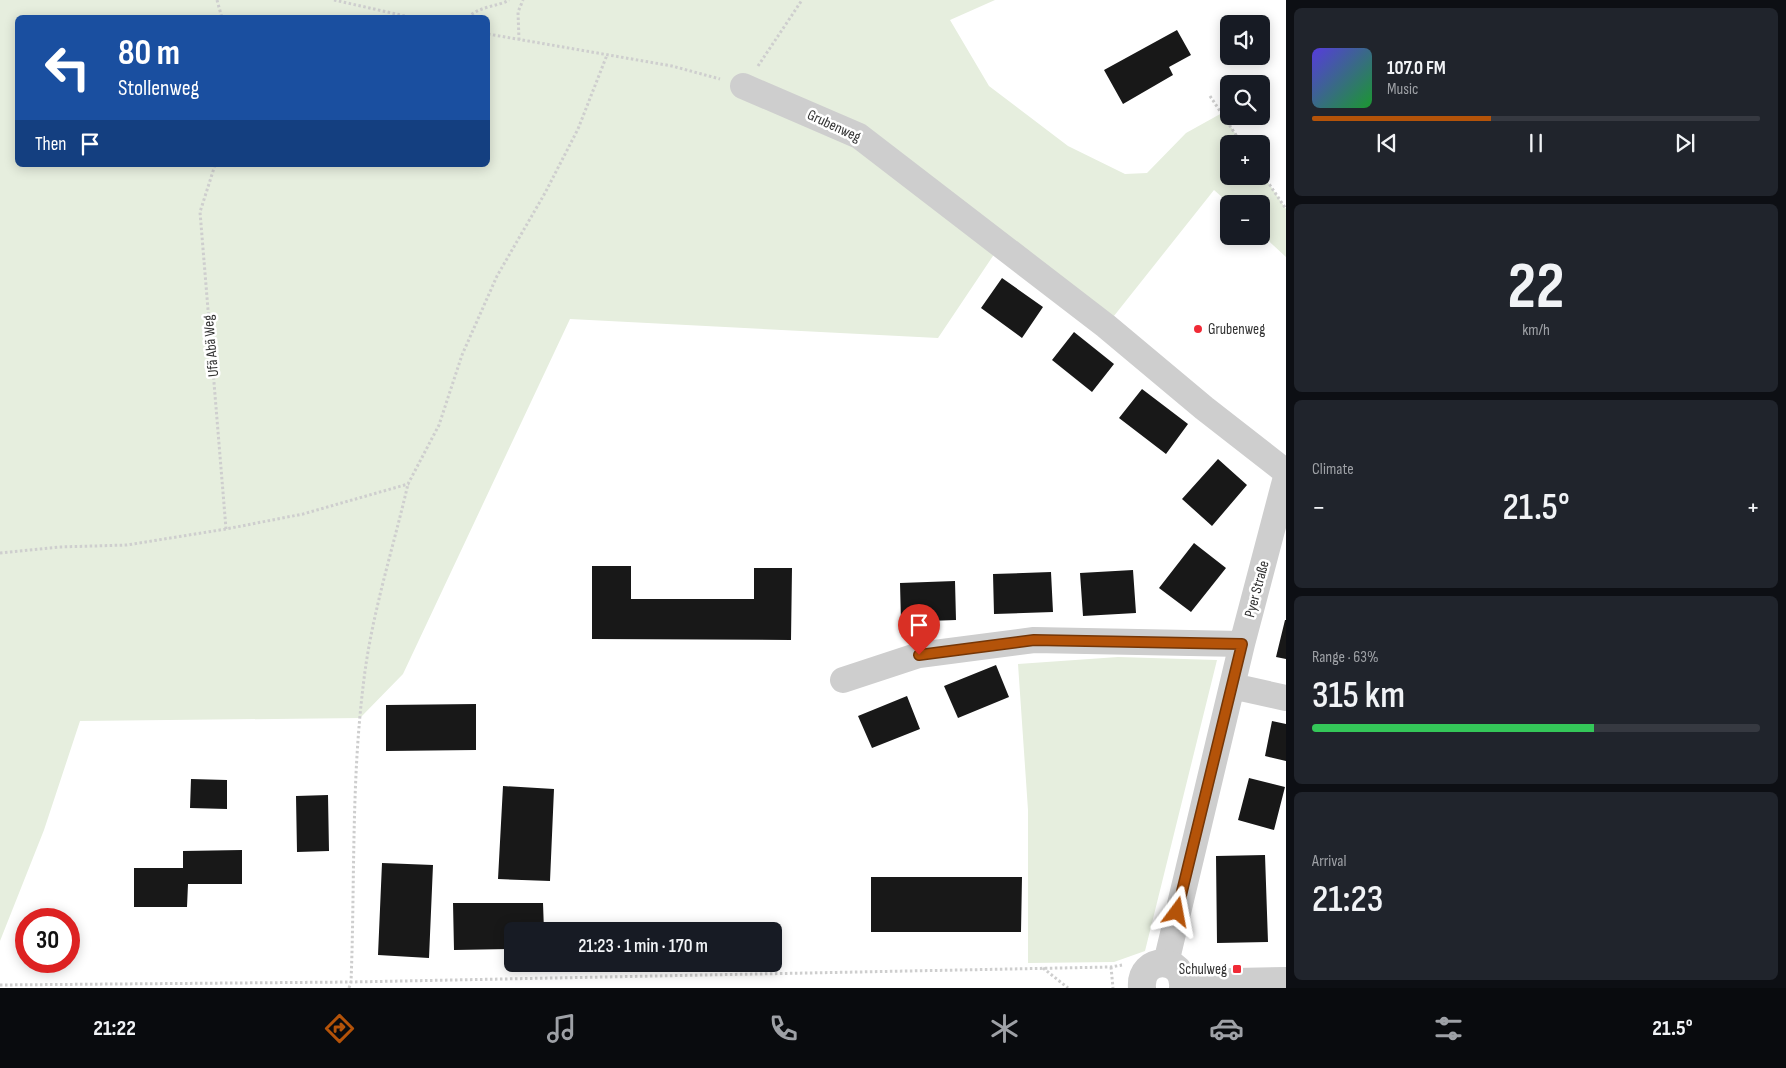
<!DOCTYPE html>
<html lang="en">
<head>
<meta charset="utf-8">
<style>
	body { margin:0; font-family:"Sofia Sans Condensed",sans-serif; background:#20242c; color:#f1f3f6; height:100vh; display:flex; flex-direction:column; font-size:19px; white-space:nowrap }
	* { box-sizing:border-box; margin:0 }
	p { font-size:16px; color:#9ea1a6 }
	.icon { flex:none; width:28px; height:28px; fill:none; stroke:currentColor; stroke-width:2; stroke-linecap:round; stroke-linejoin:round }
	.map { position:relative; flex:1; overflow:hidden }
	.sheet { display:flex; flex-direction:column; gap:8px; padding:8px; background:#0d0f14; width:500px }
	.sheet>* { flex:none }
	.guide { position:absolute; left:15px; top:15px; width:475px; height:152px; border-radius:8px; box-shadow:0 2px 12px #0003; background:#1a4fa0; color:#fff; overflow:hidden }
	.buttons { position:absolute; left:1220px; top:15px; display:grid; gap:10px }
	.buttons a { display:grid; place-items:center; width:50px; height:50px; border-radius:8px; background:#171b24; box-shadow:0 2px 12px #0003; font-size:25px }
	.speed { position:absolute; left:15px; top:908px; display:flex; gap:10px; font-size:25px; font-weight:700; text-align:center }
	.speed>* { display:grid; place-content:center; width:65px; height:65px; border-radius:50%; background:#171b24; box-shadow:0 2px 12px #0003; line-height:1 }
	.speed .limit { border:8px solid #d22; background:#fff; color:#111 }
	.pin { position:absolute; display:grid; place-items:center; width:42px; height:42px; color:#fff; margin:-51px -21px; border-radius:50% 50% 50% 0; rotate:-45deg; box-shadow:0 0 5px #0007 }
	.pin .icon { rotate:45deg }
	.me { position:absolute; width:55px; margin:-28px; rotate:13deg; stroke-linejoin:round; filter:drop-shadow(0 0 4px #0008) }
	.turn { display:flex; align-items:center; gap:18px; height:105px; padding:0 20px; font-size:22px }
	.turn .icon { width:65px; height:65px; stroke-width:2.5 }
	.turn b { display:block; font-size:35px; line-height:42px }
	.then { display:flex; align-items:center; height:48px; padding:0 20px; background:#0003; gap:10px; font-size:19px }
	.big { font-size:38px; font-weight:600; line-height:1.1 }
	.sheet .card { flex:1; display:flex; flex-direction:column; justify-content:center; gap:8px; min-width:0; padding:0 18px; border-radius:8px; background:#20242c }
	.sheet .dial { align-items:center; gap:0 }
	.dial b { font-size:65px; line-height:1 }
	.song { display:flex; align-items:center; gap:15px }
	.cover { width:60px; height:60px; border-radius:8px; background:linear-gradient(135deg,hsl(250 70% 55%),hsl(130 70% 35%)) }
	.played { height:5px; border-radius:2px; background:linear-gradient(90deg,#b45309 40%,#363941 40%) }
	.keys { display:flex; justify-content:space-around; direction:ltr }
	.heat { display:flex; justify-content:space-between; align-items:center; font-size:28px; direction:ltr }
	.charge { height:8px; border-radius:4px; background:linear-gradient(90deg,#34c759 63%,#363941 0) }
	.trip { position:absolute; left:504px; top:922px; width:278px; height:50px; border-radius:8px; background:#171b24; box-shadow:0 2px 12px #0003; font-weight:600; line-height:50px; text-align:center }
	.dock { display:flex; height:80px; justify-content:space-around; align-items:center; background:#090b0e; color:#9ea1a6 }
	.dock .icon { width:35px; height:35px }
	.dock .active { color:#b45309 }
	.dock b { font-size:22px; color:#f1f3f6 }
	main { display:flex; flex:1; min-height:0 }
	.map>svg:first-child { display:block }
</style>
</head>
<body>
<main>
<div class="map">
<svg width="1286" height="988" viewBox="0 0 1286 988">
	<rect width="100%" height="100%" fill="#fff"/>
	<!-- green -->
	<path fill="#e6eede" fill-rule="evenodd" d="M0,0H995L950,20L989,86L1068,146L1125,174L1147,173L1186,133L1222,113L1242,144H1229V176H1261V172L1286,209V257L1261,234V204H1230L1214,190L1106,326L1001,244L938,338L570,319L403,674L360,718L80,721L44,830L0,941ZM18,18H488V165H18Z
		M1118,657L1217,660L1145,951L1114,962L1028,963V810L1018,664Z"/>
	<!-- building -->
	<path fill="#181818" d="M1177,30L1191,55L1169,67L1173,75L1123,104L1104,70Z
		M1002,278L1043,307L1022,338L981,308Z
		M1074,332L1114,364L1092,392L1052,360Z
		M1142,389L1188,424L1166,454L1119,418Z
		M1218,459L1247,485L1212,526L1182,499Z
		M1194,543L1226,568L1191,612L1159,588Z
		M592,566H631V599H754V568H792L791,640L592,639Z
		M1133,570L1136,613L1083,616L1080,573Z
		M1051,572L1053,612L994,614L993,574Z
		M955,581L956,620L901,622L900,583Z
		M1285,620H1286V659L1276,657Z
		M996,665L1009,697L958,718L944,686Z
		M907,696L920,729L872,748L858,716Z
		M476,704V750L386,751V705Z
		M1272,721L1286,724V761L1265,756Z
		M1249,778L1285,787L1274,830L1238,820Z
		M191,779L227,780V809L190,808Z
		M503,786L554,789L550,881L498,879Z
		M328,795L329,851L297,852L296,796Z
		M242,850V884H188L187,907H134V868H183V851Z
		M1265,855L1268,942L1217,943L1216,856Z
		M382,863L433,865L429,958L378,955Z
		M871,877H1022L1021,932H871Z
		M453,903H543L544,931H512V949L454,950Z"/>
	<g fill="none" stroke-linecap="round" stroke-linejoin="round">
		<!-- path -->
		<path stroke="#cecece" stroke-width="3" stroke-dasharray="2.5 2.5" stroke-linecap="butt" d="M217,0L222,18
			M334,0L414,18
			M468,18C478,6 497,7 509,0
			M488,34L672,66L720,79
			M519,40L518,12L523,0
			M758,66L802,0
			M1210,96L1242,144
			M215,165L200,212L226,529
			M1261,172L1286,209
			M0,553L59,547L127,545L226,529L303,514L408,484L439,425L462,355L497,276L545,193L578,129L607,55
			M1111,967L1113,988
			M1043,968L1068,988
			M0,985L351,982L1111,967L1122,965
			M349,988L351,982C355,881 351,780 364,679C372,613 393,549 408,484"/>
		<!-- minor -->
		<path stroke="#cecece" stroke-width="26" d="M743,86L859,136L1106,326L1204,408L1286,472
			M843,680L919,655L1034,640L1242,644
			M1232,686L1286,698
			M1166,963L1242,644L1286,477"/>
		<!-- tertiary -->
		<path stroke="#cecece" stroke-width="28" d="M1183,983L1286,981
			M1142,988C1139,955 1186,955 1183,988"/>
	</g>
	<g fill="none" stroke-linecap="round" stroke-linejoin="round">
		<!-- route casing -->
		<g stroke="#753606" stroke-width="12">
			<path id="route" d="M919,655L1034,640L1242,644L1177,912"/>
		</g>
		<!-- route -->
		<use href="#route" stroke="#b45309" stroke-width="9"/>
	</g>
	<!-- markers -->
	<g fill="#f02a36" stroke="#fff" stroke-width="2">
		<circle cx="1198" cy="329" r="5"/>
		<rect x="1232" y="964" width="10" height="10" rx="2.5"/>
	</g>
	<g text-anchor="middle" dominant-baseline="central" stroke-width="5" stroke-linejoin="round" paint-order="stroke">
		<!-- street labels -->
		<g font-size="15" fill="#313131" stroke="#fff">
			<text transform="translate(834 126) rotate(25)">Grubenweg</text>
			<text transform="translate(211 346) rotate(-95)">Ufä Abä Weg</text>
			<text transform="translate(1257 589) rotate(-75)">Pyer Straße</text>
		</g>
		<!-- poi labels -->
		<g font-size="15" fill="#313131" stroke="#fff" text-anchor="start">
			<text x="1208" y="329">Grubenweg</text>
			<text x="1227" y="969" text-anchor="end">Schulweg</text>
		</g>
	</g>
</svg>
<div class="buttons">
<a><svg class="icon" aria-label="sound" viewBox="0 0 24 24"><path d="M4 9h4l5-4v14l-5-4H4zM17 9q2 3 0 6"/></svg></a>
<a><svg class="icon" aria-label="search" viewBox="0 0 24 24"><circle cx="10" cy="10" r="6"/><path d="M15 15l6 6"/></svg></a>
<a>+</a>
<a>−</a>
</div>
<div class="speed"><div class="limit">30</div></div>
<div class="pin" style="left:919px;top:655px;background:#d93025"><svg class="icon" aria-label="arrive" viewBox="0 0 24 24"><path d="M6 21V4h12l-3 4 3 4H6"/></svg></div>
<svg class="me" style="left:1177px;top:912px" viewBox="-20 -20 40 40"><path d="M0-17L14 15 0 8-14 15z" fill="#b45309" stroke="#fff" stroke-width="4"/></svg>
<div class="trip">21:23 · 1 min · 170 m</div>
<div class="guide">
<div class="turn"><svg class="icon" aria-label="left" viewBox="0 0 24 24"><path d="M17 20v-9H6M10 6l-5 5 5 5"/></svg><div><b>80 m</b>Stollenweg</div></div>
<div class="then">Then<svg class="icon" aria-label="arrive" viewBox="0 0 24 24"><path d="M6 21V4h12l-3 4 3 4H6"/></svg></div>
</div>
</div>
<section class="sheet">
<div class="card">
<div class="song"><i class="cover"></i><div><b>107.0 FM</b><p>Music</p></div></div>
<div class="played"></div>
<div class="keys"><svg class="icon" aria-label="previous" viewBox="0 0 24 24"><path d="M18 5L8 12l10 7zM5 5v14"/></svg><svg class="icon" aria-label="pause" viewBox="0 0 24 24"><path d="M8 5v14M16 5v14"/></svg><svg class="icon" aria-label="next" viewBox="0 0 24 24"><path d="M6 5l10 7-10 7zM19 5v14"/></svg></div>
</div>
<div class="card dial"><b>22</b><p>km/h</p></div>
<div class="card"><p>Climate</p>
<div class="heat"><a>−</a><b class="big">21.5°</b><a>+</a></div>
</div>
<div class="card"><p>Range · 63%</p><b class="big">315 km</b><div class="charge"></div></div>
<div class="card"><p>Arrival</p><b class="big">21:23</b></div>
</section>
</main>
<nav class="dock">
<b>21:22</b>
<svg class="icon active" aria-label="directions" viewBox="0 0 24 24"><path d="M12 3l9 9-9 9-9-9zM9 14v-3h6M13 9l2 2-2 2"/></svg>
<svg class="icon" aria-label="music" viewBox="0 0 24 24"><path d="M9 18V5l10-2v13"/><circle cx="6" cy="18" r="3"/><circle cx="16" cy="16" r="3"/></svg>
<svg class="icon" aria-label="phone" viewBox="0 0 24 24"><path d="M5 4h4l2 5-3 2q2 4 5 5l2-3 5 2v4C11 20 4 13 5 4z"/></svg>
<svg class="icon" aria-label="climate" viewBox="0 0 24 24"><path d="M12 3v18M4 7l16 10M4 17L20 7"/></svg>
<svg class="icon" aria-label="car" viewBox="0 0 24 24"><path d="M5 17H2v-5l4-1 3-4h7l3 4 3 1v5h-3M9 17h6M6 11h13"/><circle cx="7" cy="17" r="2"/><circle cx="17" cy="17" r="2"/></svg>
<svg class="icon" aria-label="filters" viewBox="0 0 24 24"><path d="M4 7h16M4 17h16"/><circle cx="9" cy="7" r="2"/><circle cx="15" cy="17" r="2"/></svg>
<b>21.5°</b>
</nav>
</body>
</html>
